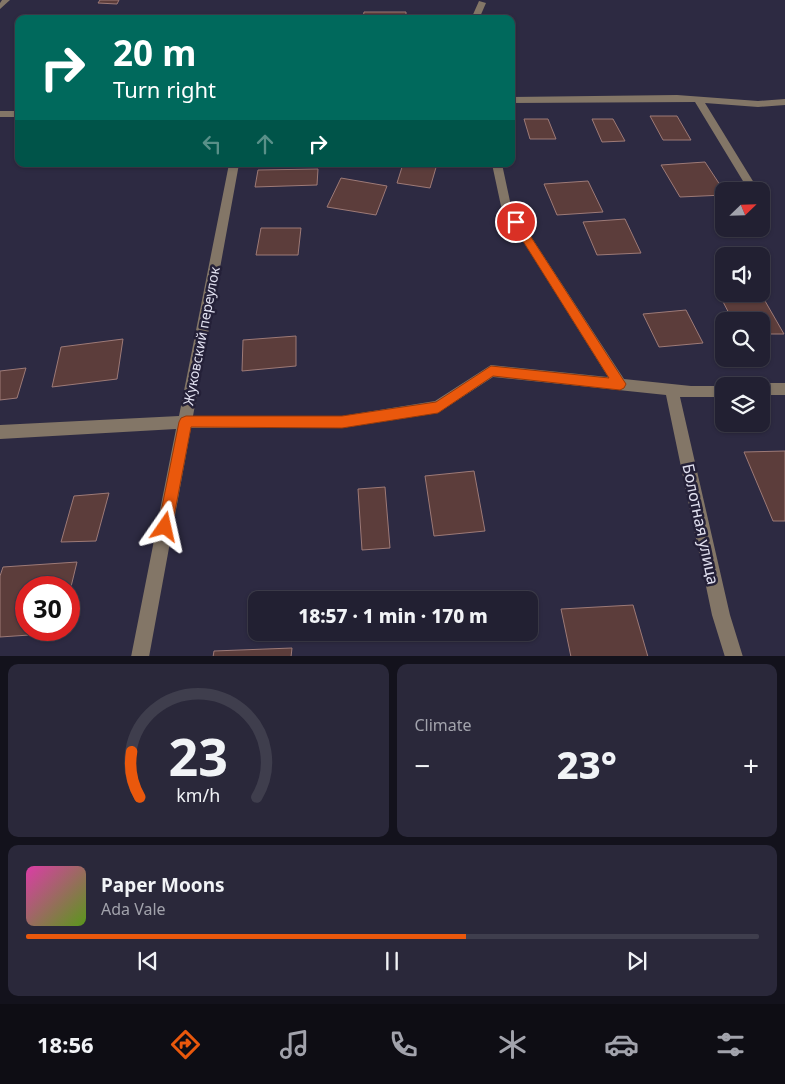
<!DOCTYPE html>
<html lang="en">
<head>
<meta charset="utf-8">
<style>
	body { margin:0; font-family:"Noto Sans",sans-serif; background:#2a283a; color:#f1f3f6; height:100vh; display:flex; flex-direction:column; font-size:19px; white-space:nowrap }
	* { box-sizing:border-box; margin:0 }
	p { font-size:16px; color:#a2a3ac }
	.icon { flex:none; width:28px; height:28px; fill:none; stroke:currentColor; stroke-width:2; stroke-linecap:round; stroke-linejoin:round }
	.map { position:relative; height:656px; overflow:hidden }
	.drawer { display:flex; flex-direction:column; gap:8px; padding:8px; background:#13121c; flex:1 }
	.drawer>* { flex:none }
	.hud { position:absolute; left:15px; top:15px; width:500px; height:152px; border-radius:10px; box-shadow:0 1px 4px #0004,0 0 0 1px #3f3e4d; background:#00695c; color:#fff; overflow:hidden }
	.needle { width:32px; rotate:67deg }
	.tools { position:absolute; left:715px; top:182px; display:grid; gap:10px }
	.tools a { display:grid; place-items:center; width:55px; height:55px; border-radius:10px; background:#222032; box-shadow:0 1px 4px #0004,0 0 0 1px #3f3e4d; font-size:25px }
	.speed { position:absolute; left:15px; top:576px; display:flex; gap:10px; font-size:25px; font-weight:700; text-align:center }
	.speed>* { display:grid; place-content:center; width:65px; height:65px; border-radius:50%; background:#222032; box-shadow:0 1px 4px #0004,0 0 0 1px #3f3e4d; line-height:1 }
	.speed .limit { border:8px solid #d22; background:#fff; color:#111 }
	.pin { position:absolute; display:grid; place-items:center; width:42px; height:42px; color:#fff; margin:-21px; border:2px solid #fff; border-radius:50%; box-shadow:0 1px 5px #0007 }
	.me { position:absolute; width:55px; margin:-28px; rotate:11deg; stroke-linejoin:round; filter:drop-shadow(0 0 4px #0008) }
	.turn { display:flex; align-items:center; gap:18px; height:105px; padding:0 15px; font-size:22px }
	.turn .icon { width:65px; height:65px; stroke-width:2.5 }
	.turn b { display:block; font-size:35px; line-height:42px }
	.lanes { display:flex; align-items:center; height:48px; padding:0 15px; background:#0003; justify-content:center; gap:25px; direction:ltr }
	.lanes .off { opacity:.35 }
	.big { font-size:38px; font-weight:800; line-height:1.1 }
	.drawer .widget { flex:1; display:flex; flex-direction:column; justify-content:center; gap:8px; min-width:0; padding:0 18px; border-radius:10px; background:#2a283a }
	.drawer .dial { align-items:center; gap:0 }
	.dial svg { height:130px; overflow:visible; fill:none; stroke:#3f3e4d; stroke-width:7; stroke-linecap:round; text-anchor:middle }
	.dial text { fill:#f1f3f6; stroke:none }
	.song { display:flex; align-items:center; gap:15px }
	.cover { width:60px; height:60px; border-radius:8px; background:linear-gradient(135deg,hsl(320 70% 55%),hsl(90 70% 35%)) }
	.played { height:5px; border-radius:2px; background:linear-gradient(90deg,#ea580c 60%,#3f3e4d 60%) }
	.keys { display:flex; justify-content:space-around; direction:ltr }
	.heat { display:flex; justify-content:space-between; align-items:center; font-size:28px; direction:ltr }
	.drawer .tiles { flex:1; display:grid; gap:8px; grid-template-columns:1fr 1fr }
	.widget:last-child { grid-column:span 2 }
	.trip { position:absolute; left:248px; top:591px; width:290px; height:50px; border-radius:10px; background:#222032; box-shadow:0 1px 4px #0004,0 0 0 1px #3f3e4d; font-weight:800; line-height:50px; text-align:center }
	.tabs { display:flex; height:80px; justify-content:space-around; align-items:center; background:#0e0d14; color:#a2a3ac }
	.tabs .icon { width:35px; height:35px }
	.tabs .on { color:#ea580c }
	.tabs b { font-size:22px; color:#f1f3f6 }
	.map>svg:first-child { display:block }
</style>
</head>
<body>
<div class="map">
<svg width="785" height="657" viewBox="0 0 785 657">
	<rect width="100%" height="100%" fill="#2d2a42"/>
	<!-- building -->
	<path fill="#5c3d3b" stroke="#9d7a77" d="M100,0H119L117,4L98,3Z
		M364,12H406V18H363Z
		M650,116H677L691,140H663Z
		M524,119H548L556,139H530Z
		M592,119H613L625,141L602,142Z
		M705,162L724,191V195L680,197L661,165Z
		M403,164H437L430,188L397,183Z
		M318,169L317,185L255,187L258,170Z
		M341,178L387,186L376,215L327,207Z
		M588,181L603,212L557,215L544,184Z
		M625,219L641,253L597,255L583,222Z
		M261,228H301L298,255H256Z
		M761,294L784,334H761V321H733L720,296Z
		M686,310L703,343L659,347L643,314Z
		M296,336V366L242,371L243,340Z
		M123,339L117,379L52,387L61,347Z
		M26,368L17,398L0,400V371Z
		M785,451V521H773L744,452Z
		M474,471L485,531L434,536L425,476Z
		M385,487L390,548L362,550L358,489Z
		M109,493L96,541L61,542L74,496Z
		M77,562L69,595V588H26V630H60L59,633L0,637V576L3,567Z
		M633,605L648,657H571L561,609Z
		M292,648L291,657H213L214,651Z"/>
	<g fill="none" stroke-linecap="round" stroke-linejoin="round">
		<!-- minor -->
		<path fill="#837667" fill-rule="evenodd" d="M2,0H10L0,9V3Z
			M479,1L486,3L479,19H471Z
			M677,95L758,101L785,99V105L758,107L705,103L759,191H749L695,102L511,103V97Z
			M0,111H19V117H0Z
			M229,164H239L193,416H342L435,401L491,365L608,377L501,206L492,164H502L511,206L624,379L691,386H727H724V397H680L730,615L743,657H725L712,615L666,395L493,377L438,413L342,428H191L149,657H131L176,429L0,439V425L179,416Z
			M761,383H785V395H761V386H756Z"/>
	</g>
	<!-- route -->
	<path fill="#ea580c" stroke="#983908" d="M516,219L520,220L624,381L626,384L624,388L620,390L493,376L438,413L342,428L191,427L172,527L170,532L165,534L160,532L158,527L179,422L181,418L186,416H342L436,402L491,366L609,378L511,222Z"/>
	<g text-anchor="middle" dominant-baseline="central" stroke-width="5" stroke-linejoin="round" paint-order="stroke">
		<!-- street labels -->
		<g font-size="14" fill="#e1e0f0" stroke="#242038">
			<text transform="translate(201 336) rotate(-79)">Жуковский переулок</text>
		</g>
		<!-- near-street labels -->
		<g font-size="16" fill="#e1e0f0" stroke="#242038">
			<text transform="translate(701 524) rotate(78)">Болотная улица</text>
		</g>
	</g>
</svg>
<div class="tools">
<a><svg class="needle" viewBox="-14 -14 28 28"><path d="M0-13l5 13h-10z" fill="#e53935"/><path d="M0 13l5-13h-10z" fill="#a2a3ac"/></svg></a>
<a><svg class="icon" aria-label="sound" viewBox="0 0 24 24"><path d="M4 9h4l5-4v14l-5-4H4zM17 9q2 3 0 6"/></svg></a>
<a><svg class="icon" aria-label="search" viewBox="0 0 24 24"><circle cx="10" cy="10" r="6"/><path d="M15 15l6 6"/></svg></a>
<a><svg class="icon" aria-label="layers" viewBox="0 0 24 24"><path d="M12 4l9 5-9 5-9-5zM3 14l9 5 9-5"/></svg></a>
</div>
<div class="speed"><div class="limit">30</div></div>
<div class="pin" style="left:516px;top:222px;background:#d93025"><svg class="icon" aria-label="arrive" viewBox="0 0 24 24"><path d="M6 21V4h12l-3 4 3 4H6"/></svg></div>
<svg class="me" style="left:165px;top:527px" viewBox="-20 -20 40 40"><path d="M0-17L14 15 0 8-14 15z" fill="#ea580c" stroke="#fff" stroke-width="4"/></svg>
<div class="trip">18:57 · 1 min · 170 m</div>
<div class="hud">
<div class="turn"><svg class="icon" aria-label="right" viewBox="0 0 24 24"><path d="M7 20v-9h11M14 6l5 5-5 5"/></svg><div><b>20 m</b>Turn right</div></div>
<div class="lanes"><svg class="icon off" aria-label="left" viewBox="0 0 24 24"><path d="M17 20v-9H6M10 6l-5 5 5 5"/></svg><svg class="icon off" aria-label="ahead" viewBox="0 0 24 24"><path d="M12 20V5M6 11l6-6 6 6"/></svg><svg class="icon" aria-label="right" viewBox="0 0 24 24"><path d="M7 20v-9h11M14 6l5 5-5 5"/></svg></div>
</div>
</div>
<section class="drawer">
<div class="tiles">
<div class="widget dial"><svg viewBox="0 0 100 80">
<path d="M14 69A42 42 0 1 1 86 69"/>
<path d="M14 69A42 42 0 0 1 9 41" stroke="#ea580c"/>
<text x="50" y="56" font-size="32" font-weight="700">23</text>
<text x="50" y="72" font-size="11">km/h</text>
</svg></div>
<div class="widget"><p>Climate</p>
<div class="heat"><a>−</a><b class="big">23°</b><a>+</a></div>
</div>
<div class="widget">
<div class="song"><i class="cover"></i><div><b>Paper Moons</b><p>Ada Vale</p></div></div>
<div class="played"></div>
<div class="keys"><svg class="icon" aria-label="previous" viewBox="0 0 24 24"><path d="M18 5L8 12l10 7zM5 5v14"/></svg><svg class="icon" aria-label="pause" viewBox="0 0 24 24"><path d="M8 5v14M16 5v14"/></svg><svg class="icon" aria-label="next" viewBox="0 0 24 24"><path d="M6 5l10 7-10 7zM19 5v14"/></svg></div>
</div>
</div>
</section>
<nav class="tabs">
<b>18:56</b>
<svg class="icon on" aria-label="directions" viewBox="0 0 24 24"><path d="M12 3l9 9-9 9-9-9zM9 14v-3h6M13 9l2 2-2 2"/></svg>
<svg class="icon" aria-label="music" viewBox="0 0 24 24"><path d="M9 18V5l10-2v13"/><circle cx="6" cy="18" r="3"/><circle cx="16" cy="16" r="3"/></svg>
<svg class="icon" aria-label="phone" viewBox="0 0 24 24"><path d="M5 4h4l2 5-3 2q2 4 5 5l2-3 5 2v4C11 20 4 13 5 4z"/></svg>
<svg class="icon" aria-label="climate" viewBox="0 0 24 24"><path d="M12 3v18M4 7l16 10M4 17L20 7"/></svg>
<svg class="icon" aria-label="car" viewBox="0 0 24 24"><path d="M5 17H2v-5l4-1 3-4h7l3 4 3 1v5h-3M9 17h6M6 11h13"/><circle cx="7" cy="17" r="2"/><circle cx="17" cy="17" r="2"/></svg>
<svg class="icon" aria-label="filters" viewBox="0 0 24 24"><path d="M4 7h16M4 17h16"/><circle cx="9" cy="7" r="2"/><circle cx="15" cy="17" r="2"/></svg>
</nav>
</body>
</html>
